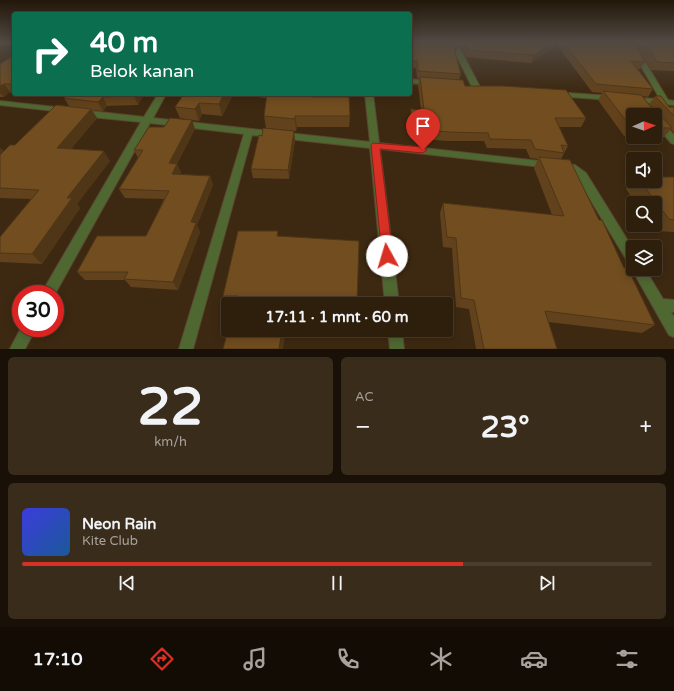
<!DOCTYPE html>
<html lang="id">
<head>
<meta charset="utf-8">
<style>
	body { margin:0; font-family:"Varela Round",sans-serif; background:#3a2c1b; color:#f1f3f6; height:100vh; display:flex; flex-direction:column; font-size:15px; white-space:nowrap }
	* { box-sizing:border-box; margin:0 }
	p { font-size:13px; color:#a7a29d }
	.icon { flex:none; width:22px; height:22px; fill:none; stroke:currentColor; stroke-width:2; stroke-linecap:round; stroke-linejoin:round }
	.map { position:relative; height:349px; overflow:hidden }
	.drawer { display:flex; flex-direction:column; gap:8px; padding:8px; background:#191107; flex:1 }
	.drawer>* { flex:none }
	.hud { position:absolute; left:12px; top:12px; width:400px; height:84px; border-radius:4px; box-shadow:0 2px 10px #0003,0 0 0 1px #493d2e; background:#0b6e4f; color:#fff; overflow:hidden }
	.needle { width:26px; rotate:88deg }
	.tools { position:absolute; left:626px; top:108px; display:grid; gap:8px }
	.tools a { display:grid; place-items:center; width:36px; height:36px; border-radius:4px; background:#2e1f0d; box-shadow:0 2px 10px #0003,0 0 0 1px #493d2e; font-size:20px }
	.speed { position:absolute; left:12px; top:285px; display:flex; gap:8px; font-size:20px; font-weight:700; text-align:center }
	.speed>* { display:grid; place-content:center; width:52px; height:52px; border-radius:50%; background:#2e1f0d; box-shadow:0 2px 10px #0003,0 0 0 1px #493d2e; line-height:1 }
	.speed .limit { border:6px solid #d22; background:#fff; color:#111 }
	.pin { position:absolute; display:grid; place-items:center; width:34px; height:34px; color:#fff; margin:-41px -17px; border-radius:50% 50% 50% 0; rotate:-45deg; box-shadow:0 0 4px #0007 }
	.pin .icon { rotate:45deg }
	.me { position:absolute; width:44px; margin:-22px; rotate:354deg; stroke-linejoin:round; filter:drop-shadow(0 0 3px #0008) }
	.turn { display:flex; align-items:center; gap:14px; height:84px; padding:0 12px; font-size:18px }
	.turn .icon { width:52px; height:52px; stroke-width:2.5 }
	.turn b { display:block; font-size:28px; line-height:34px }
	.big { font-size:30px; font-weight:700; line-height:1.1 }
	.drawer .tile { flex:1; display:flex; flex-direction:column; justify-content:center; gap:6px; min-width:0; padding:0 14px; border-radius:6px; background:#3a2c1b }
	.drawer .dial { align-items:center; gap:0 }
	.dial b { font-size:52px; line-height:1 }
	.song { display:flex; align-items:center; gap:12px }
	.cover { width:48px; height:48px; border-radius:6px; background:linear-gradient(135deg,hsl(240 70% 55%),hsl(210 70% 35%)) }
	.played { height:4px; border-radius:2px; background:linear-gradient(90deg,#d93025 70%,#493d2e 70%) }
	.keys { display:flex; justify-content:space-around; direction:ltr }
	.heat { display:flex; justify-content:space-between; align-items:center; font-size:22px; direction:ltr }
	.drawer .tiles { flex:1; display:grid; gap:8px; grid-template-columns:1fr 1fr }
	.tile:last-child { grid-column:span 2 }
	.trip { position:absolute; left:221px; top:297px; width:232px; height:40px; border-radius:4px; background:#2e1f0d; box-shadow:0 2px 10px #0003,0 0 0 1px #493d2e; font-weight:700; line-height:40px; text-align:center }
	.menu { display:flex; height:64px; justify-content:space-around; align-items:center; background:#120c05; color:#a7a29d }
	.menu .icon { width:28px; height:28px }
	.menu .current { color:#d93025 }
	.menu b { font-size:18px; color:#f1f3f6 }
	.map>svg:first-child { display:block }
</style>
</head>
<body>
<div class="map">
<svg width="674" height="349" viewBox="0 0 674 349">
	<rect width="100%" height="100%" fill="#3d2911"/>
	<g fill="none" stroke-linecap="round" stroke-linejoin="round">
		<!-- minor casing -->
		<g stroke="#5a4730" stroke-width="2">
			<path id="minor" d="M0,42H14V45L2,44Z
				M450,42H476L478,44L475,46L458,45L480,87L479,89H476L472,87Z
				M627,42H633L668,100L674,101V105L631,102L630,100L634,98L660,99Z
				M410,79L431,81L435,83L431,85L410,83Z
				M553,92L612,96L616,98L612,100L556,96L552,94Z
				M158,94H166L153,118L370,142L365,94H373L379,143L575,165L586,173L633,249V265L629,264L578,179L569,170L380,149L399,304H385L370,148L252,135L193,349H179L244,134L150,123L55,294H41L141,122L81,116L77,113L81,110L144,117Z
				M0,101L64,108L68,110L64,112L0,105Z
				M655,116L658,117L674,135V144L671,143L655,124Z
				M633,266V269H645L663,299L674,300V312H671L674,317V337L669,335L634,273L632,269Z
				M21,328H36L25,349H10Z
				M388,330H402L404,349H390Z"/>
		</g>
		<!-- minor -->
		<use href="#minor" fill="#4f6832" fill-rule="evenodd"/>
	</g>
	<!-- wall -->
	<path fill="#61421c" d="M410,42L457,49L456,55L461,74L459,80L465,86L586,118L581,127H559L568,146L561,159L599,220L624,268L655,325L642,333L548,322L557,349H476L469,309L456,307L452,248L443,247L440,213L443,203L552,215L534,168L538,159L530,158L526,149L487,148L484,141H448L410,138V118L411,109L421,110L418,85L419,78H417L416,68H410Z
		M462,42H634L645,62L640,69H637L653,89L648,97L643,96L649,104L655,96L669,107H674V133L671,129L664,137H655V115H633V136H624L598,100L602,93L592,92L557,45L531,63L466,57L461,47Z
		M638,42H674V71L651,70L636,45Z
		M14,55V93L10,92L4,97H0V64Z
		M56,94H144L138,105L107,106L103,111L92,110L97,118L71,149L110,161L77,204L80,208L42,264L0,262V237L31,199L0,198V148L3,151L15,145L69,106L64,98L68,94Z
		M184,94H318L317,97L350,116L349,127H297L296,131L266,128L264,116L267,98L233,95L222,116L202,114L199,121L180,118L175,107Z
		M195,129L177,164L181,173L180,174L210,176L213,185L197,225L200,232L178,290L131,287L125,280H85L77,272L146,236L164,199L125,198L119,189L138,158L134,150Z
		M295,140L289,179L253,178L251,169Z
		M674,177V232L656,231L652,225H655V203H636L626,189L633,181H655Z
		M279,236L357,304H228V306L223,296Z"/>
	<!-- shaded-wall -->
	<path fill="#4f3616" d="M554,42H558L557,45L531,63L534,55Z
		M4,84L10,92L4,97L0,93V86Z
		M135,94H144L138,105L134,96Z
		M224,94H233V95L222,116L219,104Z
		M313,94H318L313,108L312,97Z
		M103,97L107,106L103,111L98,102Z
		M199,103L202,114L199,121L195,109Z
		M91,109L97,118L64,157L57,148Z
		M295,116L297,127L296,131L295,119Z
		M192,120L195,129L177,164L181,173L176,183L172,174L169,163Z
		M294,131L295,140L289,179L288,170Z
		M0,148L5,153L0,159Z
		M104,151L110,161L77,204L80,208L42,264L32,254L67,198Z
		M210,176L213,185L197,225L200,232L178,290L173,282L191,222Z
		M282,330H286L283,349H279Z"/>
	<!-- building -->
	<path fill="#714d20" stroke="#4f3616" d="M410,42H454L457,49H454L461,74L418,71L417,61L410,60Z
		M464,42H505L542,44L545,42H554L534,55L468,50Z
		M563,42H634L645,62L631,61L653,89L596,84Z
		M645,42H674V63L657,62Z
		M14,55V84H4L0,86V64Z
		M420,77L463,80L465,86H503L566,90L586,118H555L568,146L561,145L564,153L535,149L531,140L490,139L488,133L450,132L411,129V109L424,110Z
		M603,91L641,95L651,107L660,108L661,116L672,128H655V115H633V127H631Z
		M69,94H135L134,96L103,97L98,102L64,98Z
		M184,94H224L219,104L199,103L195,109L175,107Z
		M267,94H313L312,97H349L350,116H295V119L264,116Z
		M655,96H661L669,107H674V116Z
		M56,105L91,109L57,148L104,151L67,198H72L32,254L0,253V237L39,190L0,188V155L10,145H15Z
		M170,118L192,120L169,163L177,164L172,174L210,176L191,222L196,223L173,282L124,279L128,272H77L97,236H146L169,191L119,189L143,150H134L149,127H164Z
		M263,128L294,131L288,170L251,169L259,135L262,136Z
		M539,157L570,160L599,220H602L624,268L628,269L655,325L545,311L557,349H484L474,300L461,298L456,238L447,237L443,203L564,216Z
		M655,177H674V220L669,219L640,181H655Z
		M238,231H278L277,236L359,241L357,304H235L238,296H223Z
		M228,330H282L279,349H223Z"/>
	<!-- sky -->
	<linearGradient id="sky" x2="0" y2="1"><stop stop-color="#221709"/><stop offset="0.46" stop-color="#514943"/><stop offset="1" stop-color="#514943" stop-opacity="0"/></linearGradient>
	<rect width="674" height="91" fill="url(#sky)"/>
	<!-- route -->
	<path fill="#d93025" stroke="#8d1f18" d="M373,143L423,147L427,150L423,153L380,149L393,256L391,260L387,261L383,260L382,256L371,145Z"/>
</svg>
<div class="tools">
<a><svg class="needle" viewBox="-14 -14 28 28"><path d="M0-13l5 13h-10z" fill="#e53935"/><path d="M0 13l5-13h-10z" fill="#a7a29d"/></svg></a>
<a><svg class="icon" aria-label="sound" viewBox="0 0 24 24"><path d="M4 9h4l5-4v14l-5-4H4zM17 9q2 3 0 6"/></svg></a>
<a><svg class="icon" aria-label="search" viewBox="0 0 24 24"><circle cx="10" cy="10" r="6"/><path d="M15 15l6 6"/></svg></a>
<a><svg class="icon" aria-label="layers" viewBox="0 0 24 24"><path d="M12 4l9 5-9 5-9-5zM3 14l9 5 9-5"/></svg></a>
</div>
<div class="speed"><div class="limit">30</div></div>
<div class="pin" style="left:423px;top:150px;background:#d93025"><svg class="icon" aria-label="arrive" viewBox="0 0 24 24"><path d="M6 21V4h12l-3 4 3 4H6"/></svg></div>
<svg class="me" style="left:387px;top:256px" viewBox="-20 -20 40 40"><circle r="19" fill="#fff"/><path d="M0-13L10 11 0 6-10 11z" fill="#d93025"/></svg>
<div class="trip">17:11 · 1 mnt · 60 m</div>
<div class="hud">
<div class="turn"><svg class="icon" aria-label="right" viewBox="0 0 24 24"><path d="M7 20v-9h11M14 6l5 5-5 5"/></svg><div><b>40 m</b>Belok kanan</div></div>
</div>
</div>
<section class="drawer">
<div class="tiles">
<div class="tile dial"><b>22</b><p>km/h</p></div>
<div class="tile"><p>AC</p>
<div class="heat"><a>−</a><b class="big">23°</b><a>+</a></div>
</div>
<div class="tile">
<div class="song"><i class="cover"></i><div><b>Neon Rain</b><p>Kite Club</p></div></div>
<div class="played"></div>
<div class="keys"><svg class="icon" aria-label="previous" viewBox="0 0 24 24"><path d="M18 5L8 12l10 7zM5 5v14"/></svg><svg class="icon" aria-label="pause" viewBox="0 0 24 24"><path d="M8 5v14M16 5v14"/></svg><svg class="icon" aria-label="next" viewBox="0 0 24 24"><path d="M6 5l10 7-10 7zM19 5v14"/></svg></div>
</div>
</div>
</section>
<nav class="menu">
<b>17:10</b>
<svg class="icon current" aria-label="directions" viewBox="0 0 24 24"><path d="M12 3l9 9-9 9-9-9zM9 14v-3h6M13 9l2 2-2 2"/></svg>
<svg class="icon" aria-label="music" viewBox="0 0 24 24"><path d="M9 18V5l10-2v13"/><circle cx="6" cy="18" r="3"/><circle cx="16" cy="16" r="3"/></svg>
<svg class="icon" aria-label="phone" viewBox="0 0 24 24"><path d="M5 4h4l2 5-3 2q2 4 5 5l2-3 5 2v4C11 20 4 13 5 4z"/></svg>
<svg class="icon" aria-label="climate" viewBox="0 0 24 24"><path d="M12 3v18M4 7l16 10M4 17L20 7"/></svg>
<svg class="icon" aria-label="car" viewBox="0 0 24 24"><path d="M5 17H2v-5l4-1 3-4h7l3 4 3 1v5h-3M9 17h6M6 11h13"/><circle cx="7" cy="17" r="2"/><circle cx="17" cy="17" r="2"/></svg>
<svg class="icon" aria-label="filters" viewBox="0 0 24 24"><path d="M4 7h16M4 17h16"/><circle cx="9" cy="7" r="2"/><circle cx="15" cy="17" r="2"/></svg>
</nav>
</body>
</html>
